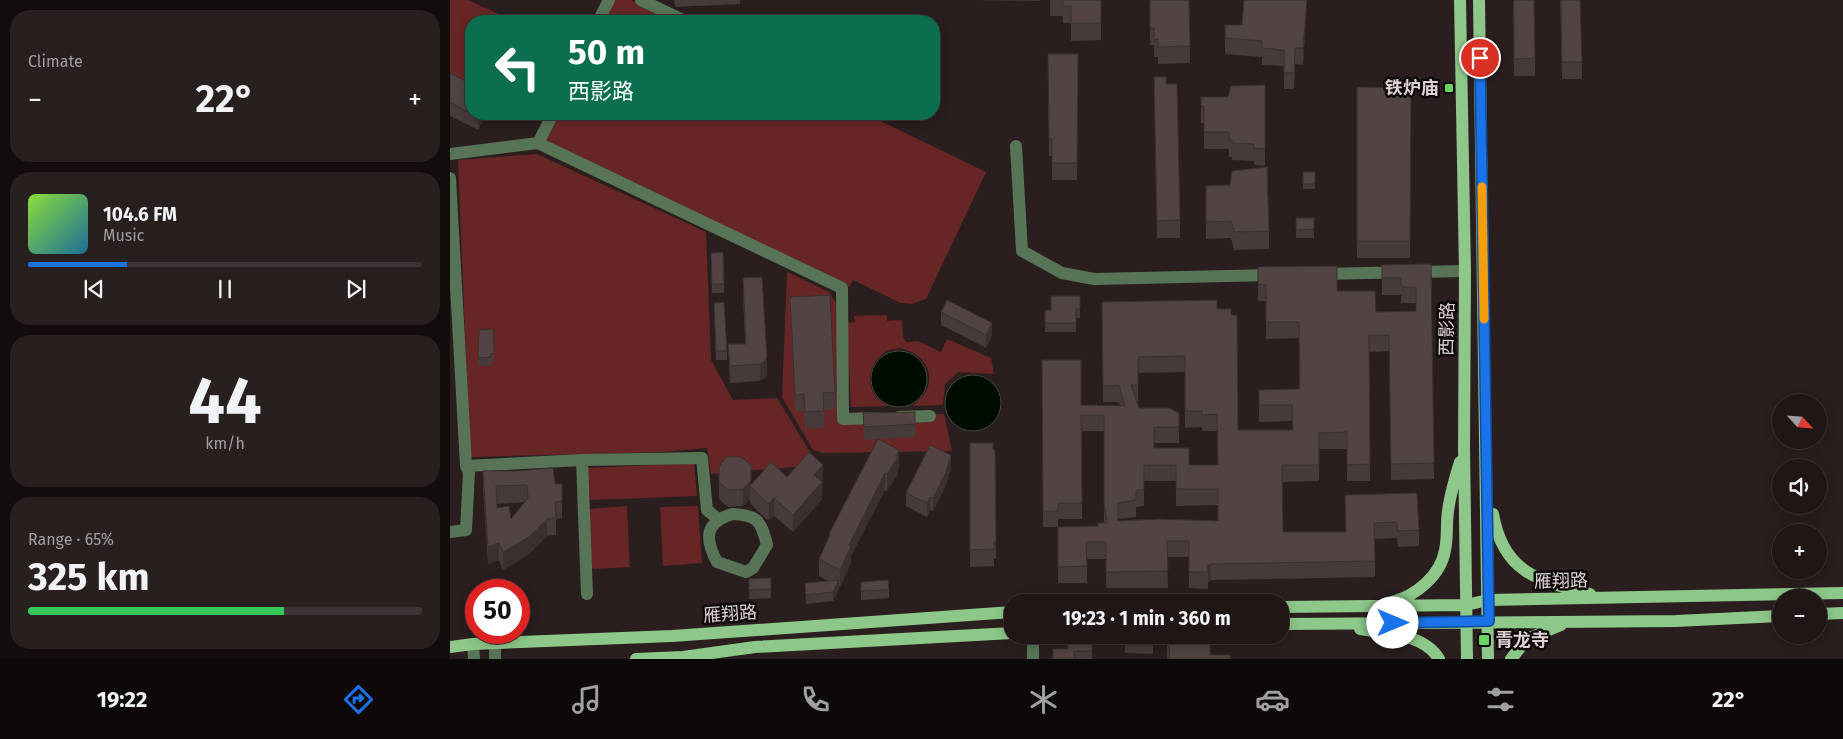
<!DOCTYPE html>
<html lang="en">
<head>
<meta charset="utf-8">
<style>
	body { margin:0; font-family:"Fira Sans","Noto Sans SC",sans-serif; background:#281f1f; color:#f1f3f6; height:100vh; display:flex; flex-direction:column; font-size:19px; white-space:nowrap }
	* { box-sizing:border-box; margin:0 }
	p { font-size:16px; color:#a29fa1 }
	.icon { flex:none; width:28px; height:28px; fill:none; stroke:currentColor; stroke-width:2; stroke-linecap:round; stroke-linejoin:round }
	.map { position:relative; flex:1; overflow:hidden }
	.details { display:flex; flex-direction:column; gap:10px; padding:10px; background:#120c0c; width:450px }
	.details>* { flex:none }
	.hud { position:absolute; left:15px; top:15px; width:475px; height:105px; border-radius:20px; box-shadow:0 2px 12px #0003,0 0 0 1px #3d3535; background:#0b6e4f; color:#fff; overflow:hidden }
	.needle { width:32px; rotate:116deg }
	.tools { position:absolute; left:1322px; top:394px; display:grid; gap:10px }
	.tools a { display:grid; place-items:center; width:55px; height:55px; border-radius:50%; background:#201616; box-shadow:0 2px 12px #0003,0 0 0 1px #3d3535; font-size:25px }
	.speed { position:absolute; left:15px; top:579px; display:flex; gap:10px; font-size:25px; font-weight:700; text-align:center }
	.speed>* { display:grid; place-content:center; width:65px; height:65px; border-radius:50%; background:#201616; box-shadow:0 2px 12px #0003,0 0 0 1px #3d3535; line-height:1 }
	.speed .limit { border:8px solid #d22; background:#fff; color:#111 }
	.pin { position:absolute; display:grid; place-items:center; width:42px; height:42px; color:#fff; margin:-21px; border:2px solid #fff; border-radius:50%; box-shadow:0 1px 5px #0007 }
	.me { position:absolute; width:55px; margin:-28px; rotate:90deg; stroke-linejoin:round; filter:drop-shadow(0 0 4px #0008) }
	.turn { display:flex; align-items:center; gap:18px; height:105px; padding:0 20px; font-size:22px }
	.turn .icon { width:65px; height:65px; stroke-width:2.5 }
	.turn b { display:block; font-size:35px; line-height:42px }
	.big { font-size:38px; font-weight:700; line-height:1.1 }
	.details .card { flex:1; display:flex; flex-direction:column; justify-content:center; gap:8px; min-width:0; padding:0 18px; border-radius:20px; background:#281f1f }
	.details .dial { align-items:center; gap:0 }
	.dial b { font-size:65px; line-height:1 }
	.song { display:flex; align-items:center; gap:15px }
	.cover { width:60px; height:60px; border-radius:8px; background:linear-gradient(135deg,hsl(90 70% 55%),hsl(200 70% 35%)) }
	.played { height:5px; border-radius:2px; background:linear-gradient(90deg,#1a73e8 25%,#3d3535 25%) }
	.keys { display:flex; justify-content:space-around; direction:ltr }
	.heat { display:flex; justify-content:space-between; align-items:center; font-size:28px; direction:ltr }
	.charge { height:8px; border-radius:4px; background:linear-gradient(90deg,#34c759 65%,#3d3535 0) }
	.trip { position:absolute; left:554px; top:594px; width:285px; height:50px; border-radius:20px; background:#201616; box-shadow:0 2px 12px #0003,0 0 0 1px #3d3535; font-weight:700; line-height:50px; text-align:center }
	.dock { display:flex; height:80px; justify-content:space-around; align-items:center; background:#0d0909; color:#a29fa1 }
	.dock .icon { width:35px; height:35px }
	.dock .selected { color:#1a73e8 }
	.dock b { font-size:22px; color:#f1f3f6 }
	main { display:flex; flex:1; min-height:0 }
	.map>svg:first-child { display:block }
</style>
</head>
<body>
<main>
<section class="details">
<div class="card"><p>Climate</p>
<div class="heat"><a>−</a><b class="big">22°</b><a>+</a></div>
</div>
<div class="card">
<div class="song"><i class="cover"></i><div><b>104.6 FM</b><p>Music</p></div></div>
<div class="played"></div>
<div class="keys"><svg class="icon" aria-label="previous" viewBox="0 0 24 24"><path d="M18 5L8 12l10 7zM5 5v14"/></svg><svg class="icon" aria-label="pause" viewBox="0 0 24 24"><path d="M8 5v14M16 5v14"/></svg><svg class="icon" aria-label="next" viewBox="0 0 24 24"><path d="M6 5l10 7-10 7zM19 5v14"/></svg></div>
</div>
<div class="card dial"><b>44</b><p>km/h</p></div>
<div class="card"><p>Range · 65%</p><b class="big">325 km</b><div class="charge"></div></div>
</section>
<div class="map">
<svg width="1393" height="659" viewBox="0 0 1393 659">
	<rect width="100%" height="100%" fill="#2a1e1e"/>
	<!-- green -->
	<path fill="#672626" d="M0,0H18L64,21H21V93L0,82Z
		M164,0H181L225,21H153Z
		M107,114H416L536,172L476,299L462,304L451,303L403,280L399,287L94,139Z
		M87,154L256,232L261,360L283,400L327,398L368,465L261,474L257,448L213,452L20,457L8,160Z
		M337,272L379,292L386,303L392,416L494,414L502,451L373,453L363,450L332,397Z
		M437,315V321L452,320L453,337L456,342L468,341L491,352L497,339L541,358L544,374L508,372L495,384L493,405L462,406C473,398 481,388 479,374C477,366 473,359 466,355C431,329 398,389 439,406L401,407L397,323L405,322L404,316Z
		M244,463L247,496L140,500L137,468Z
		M177,506L180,567L142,569L138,509Z
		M248,506L252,563L213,566L210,507Z"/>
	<!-- water -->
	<path fill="#000c00" stroke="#42473f" d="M421 379a28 28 0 1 1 56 0a28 28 0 1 1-56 0Z
		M495 403a28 28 0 1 1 56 0a28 28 0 1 1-56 0Z"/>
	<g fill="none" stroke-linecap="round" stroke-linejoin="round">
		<!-- minor -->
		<path stroke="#587456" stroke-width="12" d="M191,0L235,21
			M148,21L159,0
			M88,143L103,114
			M566,146L572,251L612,273L644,279L825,275
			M0,154L88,143L392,288L393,419L429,418
			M0,178L16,466
			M870,274L1015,271
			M449,417L480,416
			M282,514C307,515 311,520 317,545L303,568L296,572L267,562C255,539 254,523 282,514Z
			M0,532L16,530L19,472L16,466L132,460
			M137,594L132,460L252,458L257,510L268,519
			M583,635V659
			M45,643V659
			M23,644L24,659"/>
		<!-- major -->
		<path stroke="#8dc789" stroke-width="12" d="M1010,0L1015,271L1014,448L1017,659
			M1029,0L1038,659
			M1043,514C1053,573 1089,581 1140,594
			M942,602C966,596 991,575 995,550C998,537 996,524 998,511C1000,495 1005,478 1010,462
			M830,607L1016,605L1038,600L1393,593
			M1369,614L1393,613
			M830,624L1226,621L1331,616
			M910,629C935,633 975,634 989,659
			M0,647L23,644L222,636L562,612
			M186,659L233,657L305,647L562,633
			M1061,659L1077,639L1111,625"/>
	</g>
	<!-- wall -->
	<path fill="#463a3a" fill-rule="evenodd" d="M224,0H290V4L225,7Z
		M524,0H590V1Z
		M600,0H651V40L621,41V23H613V16H600Z
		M700,0L740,46V63L708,64V57H704V45H700Z
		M857,0L853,65L845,64L844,89H834V66L812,65V57L775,54V25H792Z
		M1063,0L1085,58V76H1064Z
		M1110,0L1132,62V79H1112Z
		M598,54H628L627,180H602V156H599Z
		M0,73L36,114L28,130L0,116Z
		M716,84L730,220V238H707L704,95Z
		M815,85V166L804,165V161L782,160V157H779V149H754V123H751V97H778Z
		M907,87L961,88L960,258H907Z
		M853,172H865V189H853Z
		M756,186L819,231V249L784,250L781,238L756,239Z
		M846,218H864V238H846Z
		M261,253L274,284V293H262Z
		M981,264L984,479L941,480L939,351L919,352L920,481H897V449H869V481L833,482V532H896L895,495L969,530V546L948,547L947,538L925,539V577L761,580L758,582V589L739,588V557H717L718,588H656V559H637V583H608V527H593L592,360L631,405L670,406L669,402H653L652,302L767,309L788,430H843L842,421L809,422V390L849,389V338L816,339V301H808V267L887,291L926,312L966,311V303H951V295H932V265ZM735,372V428L752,427V431H767L768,465H739L704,448V443H729V413L689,408L687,401H688V373ZM632,431H654V523L648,526L608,527V519H632ZM694,481H726V506L768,505V521H668V519L686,517V507L694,506Z
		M293,278L317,374L315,378L310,381L280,383L278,344H295L293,295Z
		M630,296V318H626V332H595V310H601Z
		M340,297L385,392V409L374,410V428L355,429L354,411H345L340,314Z
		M264,303L277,351V360H266Z
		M491,312L542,336L536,348L491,325Z
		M43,329L44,362H41V366H28V358Z
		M413,413L465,424V437L414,440Z
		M428,439L449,467L448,469V474L437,491L435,490L401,556V563L390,587L389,586V589L383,601L356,604L355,583L378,581L369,576V559L379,539V534Z
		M520,443L545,450L546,559H544V566L520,567Z
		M269,467L301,485L337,477L373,482L372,484V499L343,532L324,516L319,520L316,519L300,503V499L293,506L278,507L269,499Z
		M501,468L496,485L483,511L480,510L477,517L456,506V493Z
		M33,471L105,484L112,501V518L106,519V535L97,536L79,554L53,570L49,560L38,564L33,488ZM75,502L61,519L47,508V504Z
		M321,578V598L299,599V579Z
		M411,582L439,590V598L411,600Z
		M642,635V659H603L617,649Z
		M675,635H703V654L675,653Z
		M717,635L760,655L780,659H717Z"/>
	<!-- shaded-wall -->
	<path fill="#39302f" d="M857,0V10L853,65V48Z
		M30,114H36L28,130V117Z
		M542,323V336L536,348V335Z
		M317,357V374L315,378L310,381V364Z
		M449,450V467L448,469V474L437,491V474Z
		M501,455V468L496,485L483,511V498Z
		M373,465L372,499L343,532V515L364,475Z
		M435,473V490L401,556V563L390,587V570L399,545Z
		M301,480V488L300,486V499L293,506V489Z
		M480,497V510L477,517V503Z
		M324,498V516L319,520V503Z
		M97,519V536L79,554L53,570V552Z
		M49,543V560L38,564V547Z
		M761,564V580L758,582V565Z
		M389,580V589L383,601V592Z"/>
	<!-- building -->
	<path fill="#514443" stroke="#39302f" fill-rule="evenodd" d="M613,0H651V23H621V6H613Z
		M700,0H739L740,46L708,47V39L704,40V28H700Z
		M794,0H857L853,48H845L844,73H834V50L812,48V41L775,38V25H792Z
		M1064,0H1084L1085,58L1064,59Z
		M1111,0H1130L1132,62H1112Z
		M598,54H628L627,163H602V139H599Z
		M0,73L21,84V114L0,102Z
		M704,77H716V84H727L730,220L707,221Z
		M815,85V149L804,148V144L782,143V140H779V132H754V106H751V97H778L781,86Z
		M907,87L961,88L960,241H907Z
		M22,114H30L28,117Z
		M817,167L819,231L784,232L781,221L756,222V186L780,185L782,171Z
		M853,172H865V184H853Z
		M846,218H864V229L846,230Z
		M273,252L274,284H262L261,253Z
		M981,264L984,463L941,464L939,335H919L920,464L897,465V432L869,433V465H832L833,532H896L895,495L967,493L969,530L948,531L947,522L924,523L925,561L761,564L758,565V572H739V541H717L718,571L656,572V542H636L637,566L608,567V527L648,526V523H657L654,503V415H631L632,503H608V511H593L592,360H631V405L675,406L669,385L653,386L652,302L767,300V309H781V315H787L788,430H843L842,405H809V390L850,389L849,322H816V285L808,284V267L887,266V291H925L926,312L966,311V287H951V278H932V265ZM735,356V411H752V415L767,414L768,465H739V448H704V427H729V413L719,408H689L681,385H688V357ZM694,465H726V489H768V521L709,519L668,521V503L686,500V490H694Z
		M312,277L317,357L315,361L310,364L280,366L278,344H296L293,278Z
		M380,295L385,392L373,393L374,411L355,412L354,394L345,395L340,297Z
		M601,296H630V309H626V323H595V310H601Z
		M497,300L542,323L536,335L491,312Z
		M274,302L277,351H266L264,303Z
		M43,329L44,353L41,354V357L28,358L29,330Z
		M465,412V424L414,427L413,413Z
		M428,439L449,450L446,456L448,457L437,474L435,473L399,545L401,546L390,570L369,559L380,535L379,534Z
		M520,443H543V450H545L546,542H544V549L520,550Z
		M480,445L501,455L496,472L483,498L480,497L477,503L456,493Z
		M359,452L373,465L364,475L372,482L343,515L324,498L319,503L316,502L300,486L321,462L337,477Z
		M276,457H291L301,465V480L293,489L278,490L269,482V467Z
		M103,468L105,484H112V501L105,502L106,518L97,519L79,537L53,552L49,543L38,547L33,471H67ZM77,485L78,498L61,519L59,506L47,508L46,486Z
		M321,578V589L299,590V579Z
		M389,580L383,592L356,595L355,583Z
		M438,580L439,590L411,591V582Z
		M617,635H642V651H624V659H603V649H618Z
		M675,635H703V645H675Z
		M717,635H760V655H780V659H720L719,646H717Z"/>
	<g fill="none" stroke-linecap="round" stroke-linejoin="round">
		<!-- route casing -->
		<g stroke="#114b97" stroke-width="12">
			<path id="route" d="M943,623L1039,621L1030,58"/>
		</g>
		<!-- route -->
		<use href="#route" stroke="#1a73e8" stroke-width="9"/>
		<!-- slow -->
		<path stroke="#f59e0b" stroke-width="9" d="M1032,187L1034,319"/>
	</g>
	<!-- markers -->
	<g fill="#68d465" stroke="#0f0a09" stroke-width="2">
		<rect x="994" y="83" width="10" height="10" rx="2.5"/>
		<rect x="1028" y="634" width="12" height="12" rx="2.5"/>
	</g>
	<g text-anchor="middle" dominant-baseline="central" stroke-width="5" stroke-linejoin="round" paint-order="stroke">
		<!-- poi labels -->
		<g font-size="18" font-weight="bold" fill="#dbd2d2" stroke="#0f0a09" text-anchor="end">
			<text x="989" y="88">铁炉庙</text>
			<text x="1045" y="640" text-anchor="start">青龙寺</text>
		</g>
		<!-- street labels -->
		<g font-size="18" fill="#dbd2d2" stroke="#0f0a09">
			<text transform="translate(997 329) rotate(-89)">西影路</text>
			<text transform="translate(1111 581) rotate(-1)">雁翔路</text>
			<text transform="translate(280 614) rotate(-4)">雁翔路</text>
		</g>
	</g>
</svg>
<div class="tools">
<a><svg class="needle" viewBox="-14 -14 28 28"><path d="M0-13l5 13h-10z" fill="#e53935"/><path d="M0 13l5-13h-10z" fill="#a29fa1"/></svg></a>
<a><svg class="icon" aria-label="sound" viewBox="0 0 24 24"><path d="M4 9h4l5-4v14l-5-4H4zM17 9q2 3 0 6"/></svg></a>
<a>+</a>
<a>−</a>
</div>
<div class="speed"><div class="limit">50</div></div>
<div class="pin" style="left:1030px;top:58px;background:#d93025"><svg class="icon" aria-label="arrive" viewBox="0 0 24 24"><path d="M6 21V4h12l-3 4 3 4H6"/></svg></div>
<svg class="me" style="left:943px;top:623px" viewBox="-20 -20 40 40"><circle r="19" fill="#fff"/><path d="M0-13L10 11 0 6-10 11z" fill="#1a73e8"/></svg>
<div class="trip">19:23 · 1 min · 360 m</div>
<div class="hud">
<div class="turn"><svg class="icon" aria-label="left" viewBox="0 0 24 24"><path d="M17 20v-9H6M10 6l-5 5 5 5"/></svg><div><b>50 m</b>西影路</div></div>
</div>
</div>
</main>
<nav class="dock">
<b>19:22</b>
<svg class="icon selected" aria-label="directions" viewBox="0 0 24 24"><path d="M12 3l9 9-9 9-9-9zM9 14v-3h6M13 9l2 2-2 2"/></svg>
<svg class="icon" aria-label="music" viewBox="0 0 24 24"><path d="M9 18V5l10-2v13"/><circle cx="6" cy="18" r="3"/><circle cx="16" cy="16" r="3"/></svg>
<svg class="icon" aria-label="phone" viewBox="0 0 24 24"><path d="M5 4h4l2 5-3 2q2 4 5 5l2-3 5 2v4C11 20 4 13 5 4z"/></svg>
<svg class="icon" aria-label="climate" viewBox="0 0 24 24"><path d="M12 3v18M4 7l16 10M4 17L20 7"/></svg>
<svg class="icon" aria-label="car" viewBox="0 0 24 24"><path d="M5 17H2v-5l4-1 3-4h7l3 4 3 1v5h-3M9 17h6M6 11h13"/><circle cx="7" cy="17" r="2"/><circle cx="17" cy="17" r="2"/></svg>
<svg class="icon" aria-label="filters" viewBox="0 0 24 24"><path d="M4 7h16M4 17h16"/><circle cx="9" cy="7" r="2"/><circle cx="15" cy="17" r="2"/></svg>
<b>22°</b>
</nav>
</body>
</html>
